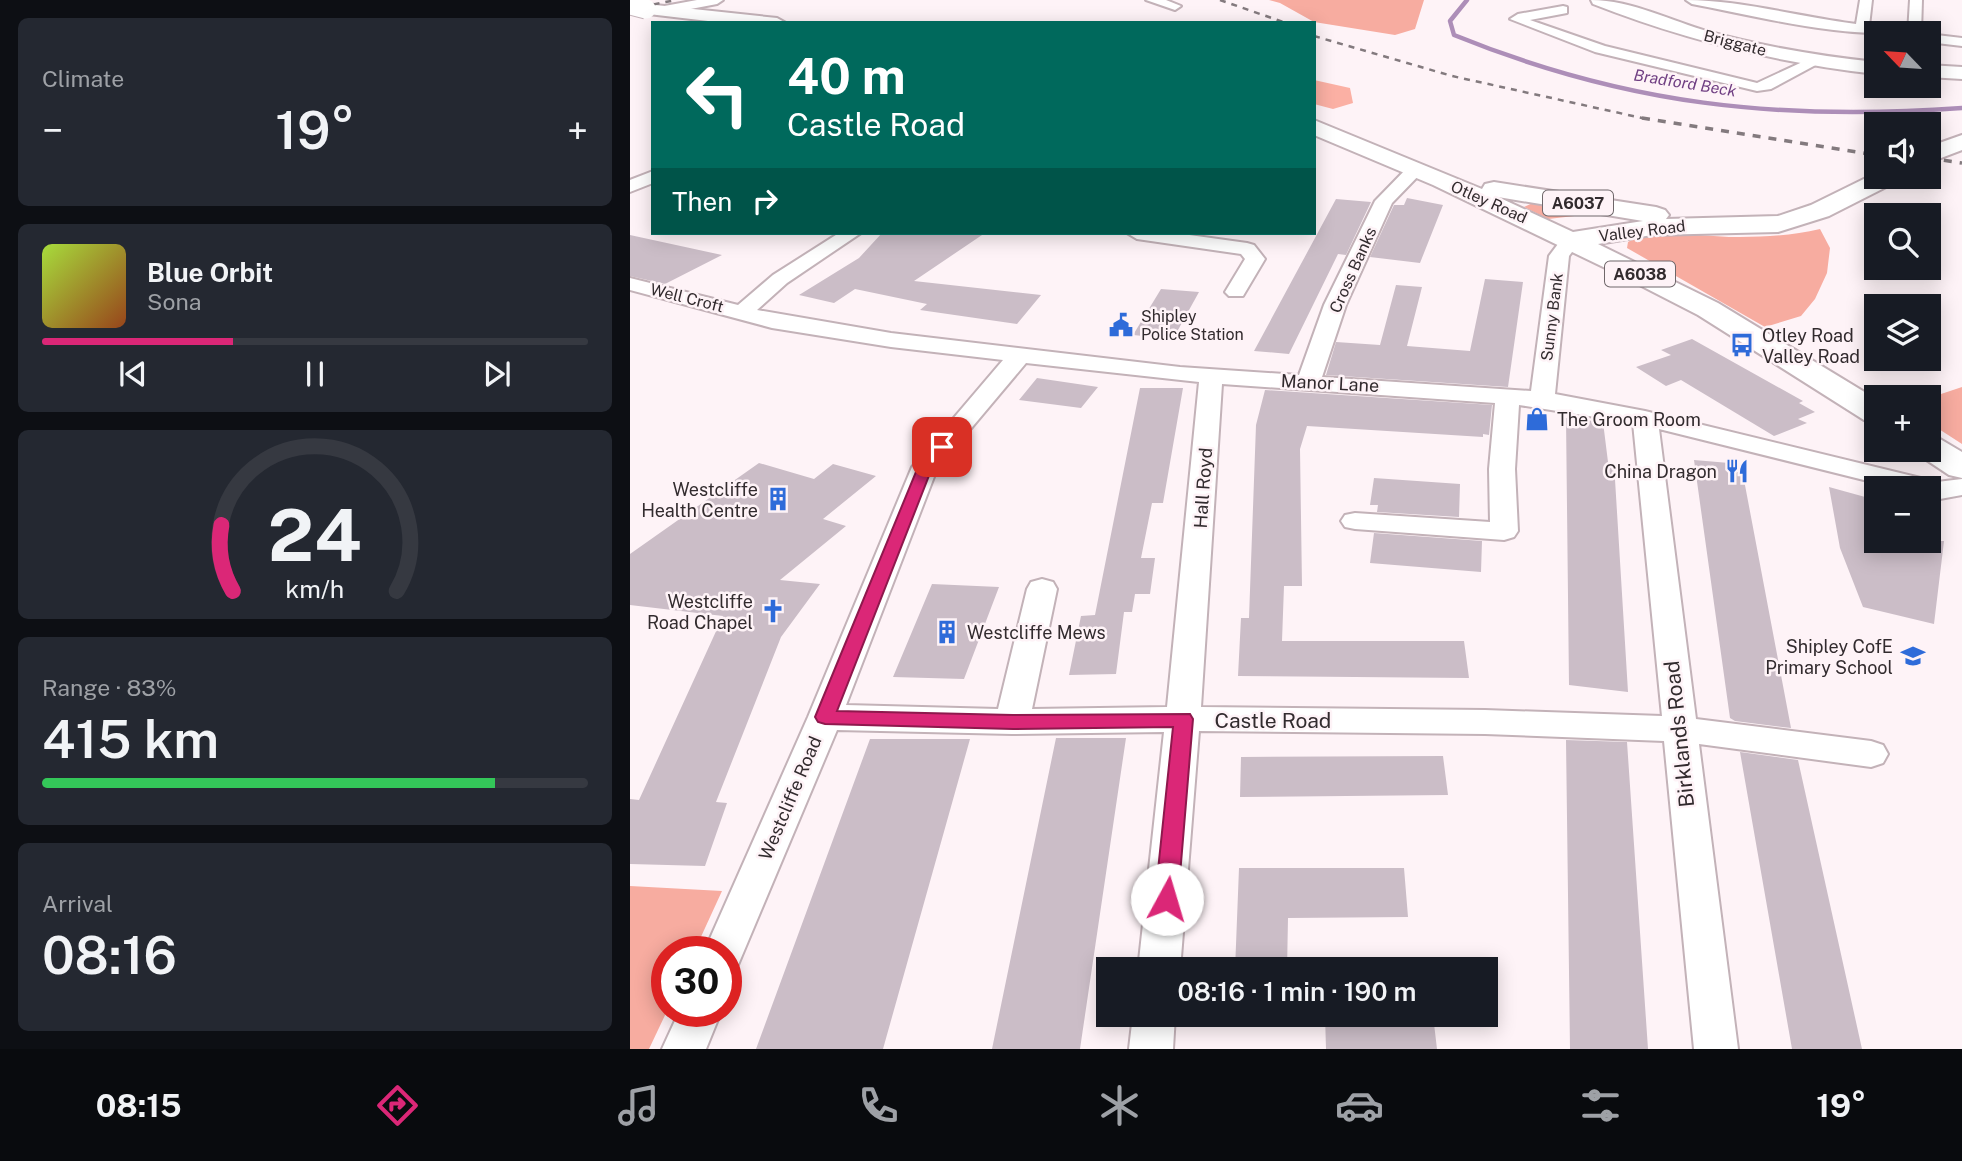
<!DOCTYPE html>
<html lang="en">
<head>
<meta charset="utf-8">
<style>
	body { margin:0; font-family:"Public Sans",sans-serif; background:#242831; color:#f1f3f6; height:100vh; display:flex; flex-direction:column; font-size:26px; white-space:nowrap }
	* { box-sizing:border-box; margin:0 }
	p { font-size:23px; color:#9ea1a6 }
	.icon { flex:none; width:38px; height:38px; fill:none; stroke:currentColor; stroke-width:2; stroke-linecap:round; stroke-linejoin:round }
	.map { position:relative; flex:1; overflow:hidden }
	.details { display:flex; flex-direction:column; gap:18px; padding:18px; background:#0d0f14; width:630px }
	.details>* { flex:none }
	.guide { position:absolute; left:21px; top:21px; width:665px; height:214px; border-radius:0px; box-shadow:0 4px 18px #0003; background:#00695c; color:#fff; overflow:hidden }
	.needle { width:46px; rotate:295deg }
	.fabs { position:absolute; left:1234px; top:21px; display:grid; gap:14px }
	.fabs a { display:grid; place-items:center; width:77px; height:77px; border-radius:0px; background:#171b24; box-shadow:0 4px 18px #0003; font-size:35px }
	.speed { position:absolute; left:21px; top:936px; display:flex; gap:14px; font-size:35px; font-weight:700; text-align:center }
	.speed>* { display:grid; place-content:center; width:91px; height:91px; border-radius:50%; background:#171b24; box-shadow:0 4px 18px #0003; line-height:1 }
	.speed .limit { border:10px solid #d22; background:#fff; color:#111 }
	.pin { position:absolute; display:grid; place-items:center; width:60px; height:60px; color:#fff; margin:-30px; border-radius:14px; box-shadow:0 4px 10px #0006 }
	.me { position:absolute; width:77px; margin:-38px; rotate:6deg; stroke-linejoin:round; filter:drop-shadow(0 0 5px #0008) }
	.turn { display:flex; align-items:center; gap:24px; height:147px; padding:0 21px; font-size:32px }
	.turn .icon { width:91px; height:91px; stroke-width:2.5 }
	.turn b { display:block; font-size:49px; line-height:60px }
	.then { display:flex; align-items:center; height:66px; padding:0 21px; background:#0003; gap:14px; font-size:26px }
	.big { font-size:52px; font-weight:600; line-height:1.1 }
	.details .tile { flex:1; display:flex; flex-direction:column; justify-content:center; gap:10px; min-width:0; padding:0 24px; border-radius:10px; background:#242831 }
	.details .dial { align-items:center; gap:0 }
	.dial svg { height:182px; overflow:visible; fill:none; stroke:#363941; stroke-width:7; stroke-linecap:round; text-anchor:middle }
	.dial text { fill:#f1f3f6; stroke:none }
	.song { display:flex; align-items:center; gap:21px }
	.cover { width:84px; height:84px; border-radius:10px; background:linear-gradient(135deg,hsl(80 70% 55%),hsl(20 70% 35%)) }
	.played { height:7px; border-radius:4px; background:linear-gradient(90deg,#db2777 35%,#363941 35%) }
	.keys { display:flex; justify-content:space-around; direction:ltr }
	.heat { display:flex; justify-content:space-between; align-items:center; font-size:38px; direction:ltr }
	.charge { height:10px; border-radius:5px; background:linear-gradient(90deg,#34c759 83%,#363941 0) }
	.trip { position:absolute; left:466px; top:957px; width:402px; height:70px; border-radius:0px; background:#171b24; box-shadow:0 4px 18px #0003; font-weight:600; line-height:70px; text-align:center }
	.menu { display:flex; height:112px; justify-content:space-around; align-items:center; background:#090b0e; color:#9ea1a6 }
	.menu .icon { width:49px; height:49px }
	.menu .active { color:#db2777 }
	.menu b { font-size:32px; color:#f1f3f6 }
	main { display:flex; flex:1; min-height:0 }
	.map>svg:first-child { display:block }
</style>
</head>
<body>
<main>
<section class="details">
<div class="tile"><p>Climate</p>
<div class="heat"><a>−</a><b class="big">19°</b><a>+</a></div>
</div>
<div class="tile">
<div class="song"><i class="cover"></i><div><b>Blue Orbit</b><p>Sona</p></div></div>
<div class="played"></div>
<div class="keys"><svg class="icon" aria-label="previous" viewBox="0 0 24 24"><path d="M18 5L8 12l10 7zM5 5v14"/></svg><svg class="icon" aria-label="pause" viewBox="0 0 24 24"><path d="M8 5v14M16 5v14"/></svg><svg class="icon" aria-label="next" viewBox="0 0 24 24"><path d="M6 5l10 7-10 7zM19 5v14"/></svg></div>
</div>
<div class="tile dial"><svg viewBox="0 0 100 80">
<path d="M14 69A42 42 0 1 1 86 69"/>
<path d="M14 69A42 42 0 0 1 9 40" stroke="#db2777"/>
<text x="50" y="56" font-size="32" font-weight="700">24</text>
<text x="50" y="72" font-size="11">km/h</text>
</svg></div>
<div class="tile"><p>Range · 83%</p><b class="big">415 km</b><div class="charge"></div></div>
<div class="tile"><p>Arrival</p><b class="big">08:16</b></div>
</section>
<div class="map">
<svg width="1332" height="1049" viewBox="0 0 1332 1049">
	<rect width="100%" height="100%" fill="#fef3f7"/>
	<!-- green -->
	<path fill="#f7aca0" d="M639,0H794L785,29L765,35L684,22L650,3Z
		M907,201L980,212L918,219L894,207Z
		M1190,229L1200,248L1197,273L1185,299L1171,316L1135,327L997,248L998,242C1023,227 1080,238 1110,237C1137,237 1164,235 1190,229Z
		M1332,387V444L1298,422L1299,398Z
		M0,886L92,891L64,952H37V1011L19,1049H0Z"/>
	<!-- forest -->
	<path fill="#fbb0a4" d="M684,80L720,88L723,103L703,109L684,104Z"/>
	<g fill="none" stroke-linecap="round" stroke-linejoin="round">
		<!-- stream -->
		<path stroke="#ad8eb8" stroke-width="4.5" d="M837,0L820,21L824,35C996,105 1148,121 1332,108"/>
	</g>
	<!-- building -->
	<path fill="#cbbdc7" d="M777,198L813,205L790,263L740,257L764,205H774Z
		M706,199L741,202L716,255L708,254L659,354L624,351Z
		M252,233H355L284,281L411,295L387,324L290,310L297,304L225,289L204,303L169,295L229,258Z
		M0,235L92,255L35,284L0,276Z
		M855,279L893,282L878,387L696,375L706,342L750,345L766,285L792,287L777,346L840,351Z
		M531,289L569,292L543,339L503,335Z
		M1062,339L1173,401L1169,403L1185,412L1168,419L1177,423L1144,436L1051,380L1036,386L1006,367L1041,355L1031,350Z
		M407,378L468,387L451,408L389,400Z
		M510,388H553L533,503H522L511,558H525L520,594H505L502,612H494L486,674L439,675L451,616L465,615Z
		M635,390L862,405L859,435L853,434V437L677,426L670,449L672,586H654L652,641H834L839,678L608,676L611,618H619L626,425Z
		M936,418L973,422L978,462L984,463L998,692L939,685Z
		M1064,460L1111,464L1161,728L1105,721L1100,718Z
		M129,463L184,479L203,464L246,476L193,519L216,526L150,580L190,584L151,637L86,802L97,803L75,866L0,864V799L9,800L93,616L0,605V554Z
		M744,478L830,484L829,517L747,512L748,505H740Z
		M1199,487L1246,500V541H1314L1304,624L1233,607L1210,548Z
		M744,533L852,541L851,572L740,563Z
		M302,584L369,587L334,679L263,677Z
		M426,738H496L450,1049H362Z
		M240,739H340L253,1049H126Z
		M936,740L997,742L1018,1049H940Z
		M1110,752L1168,760L1232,1049H1162Z
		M813,756L818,795L610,797L611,757Z
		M609,868H774L778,917L658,918L657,970H605Z
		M695,1015H803L807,1049H696Z"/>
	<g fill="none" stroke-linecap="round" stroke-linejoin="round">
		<!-- street casing -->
		<g stroke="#c3b2b8" stroke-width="4">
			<path id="street" d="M67,0H93L87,4L29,15L23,11L29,7Z
				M516,0H536L551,6L545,10Z
				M1056,0C1110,0 1171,17 1226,24L1230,0H1242L1239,26L1262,29L1269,33C1202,36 1130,17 1062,4Z
				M1280,0H1292L1291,33H1278Z
				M933,6L937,7V13L900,20L975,46L1127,83L1181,58L1186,57L1193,61L1141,89L1127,91L965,52L880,19L888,14Z
				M1298,34L1332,38V46L1298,42Z
				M786,164L795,169L762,203L716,305L692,377L901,391L919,256L934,236L941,234L951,240L939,256L925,394L1015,411L1307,482L1332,479V495L1310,499L1298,497V488H1266L1029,429L1066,719L1241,741L1253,745L1258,754L1253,763L1241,767L1069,744L1108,1049H1064L1034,741L855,734L569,731L550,970H508L534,732L382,734L207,730L108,965L96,969V952H74L178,717L282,467L373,360L261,347L142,328L0,290V278L108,305L143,275L209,233H231L157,283L127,310L261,333L550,367L669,375L694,305L745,201L780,165ZM396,363L569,382L537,707L402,709L427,589L423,582L412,579L401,582L397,589L368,709L216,705L307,469ZM592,384L865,403L859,469L860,522L725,513L715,515L711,521L715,527L725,529L874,540L884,537L888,531L885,469L889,405L1003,423L1032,716L855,710L571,707Z
				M23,171V183L0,192V180Z
				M497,233H545L617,243L624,245L635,259L613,296H599L595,292L615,259L611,254L507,239Z
				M49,1012H91L76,1049H32Z
				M503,1015H545L543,1049H499Z"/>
		</g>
		<!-- secondary casing -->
		<g stroke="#c3b2b8" stroke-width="4">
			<path id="secondary" d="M961,0C1002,0 1041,21 1080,32C1135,47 1190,56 1246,62V74C1148,63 1055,40 963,4Z
				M1298,65L1332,67V79L1298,77Z"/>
		</g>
		<!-- primary casing -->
		<g stroke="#c3b2b8" stroke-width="4">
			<path id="primary" d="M16,4L147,18L156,23H95L10,13L7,9Z
				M684,120L852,189L855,184L864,182L1026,207L1035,210L1039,215L1036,219L1148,216L1181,205L1246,173V177H1269L1266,182L1199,216L1148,232L1022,235L968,244L1088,303L1246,399V423L1234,420L1068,315L994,277L803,185L684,135ZM868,197L1013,221L943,232Z
				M1332,135V150L1298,163V147Z
				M1298,436L1310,439L1332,452V478L1319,475L1286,453L1283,450H1298Z"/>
		</g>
		<!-- street -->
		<use href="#street" fill="#fff" fill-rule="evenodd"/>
		<!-- secondary -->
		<use href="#secondary" fill="#fff" fill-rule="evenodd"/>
		<!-- primary -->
		<use href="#primary" fill="#fff" fill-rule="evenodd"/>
		<!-- rail-far1 -->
		<path stroke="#837a7e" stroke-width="2.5" stroke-dasharray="6 6" stroke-linecap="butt" d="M590,0L656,23
			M0,9L46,0
			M684,36L822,76L1021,120"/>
		<!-- rail -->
		<path stroke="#837a7e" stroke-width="3.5" stroke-dasharray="8 8" stroke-linecap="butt" d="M1012,118L1246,155
			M1298,158L1332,163"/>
		<!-- primary-bridge casing -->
		<g stroke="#c3b2b8" stroke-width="21" stroke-linecap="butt">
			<path id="primary-bridge" d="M0,5L16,9"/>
		</g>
		<!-- primary-bridge -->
		<use href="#primary-bridge" stroke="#fff" stroke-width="19"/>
	</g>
	<!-- route -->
	<path fill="#db2777" stroke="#8e194d" stroke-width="2" d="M312,443L319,447L302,468L207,711L383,715L560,714L563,719L548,899L544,905L537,908L529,905L525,899L543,727L383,729L195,724L188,722L185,717L288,467L307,444Z"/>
	<!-- icons -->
	<defs>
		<g id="civic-bare" transform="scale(1.89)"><path d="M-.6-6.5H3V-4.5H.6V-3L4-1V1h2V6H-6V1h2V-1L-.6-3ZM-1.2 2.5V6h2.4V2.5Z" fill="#2e6bd9" stroke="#fef3f7" stroke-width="2.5" paint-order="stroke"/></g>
		<g id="bus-bare" transform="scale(1.89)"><path d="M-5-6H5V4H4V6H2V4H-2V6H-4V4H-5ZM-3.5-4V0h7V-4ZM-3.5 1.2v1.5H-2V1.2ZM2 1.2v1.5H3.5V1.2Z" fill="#2e6bd9" stroke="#fef3f7" stroke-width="2.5" paint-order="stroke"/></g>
		<g id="shop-bare" transform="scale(1.89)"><path d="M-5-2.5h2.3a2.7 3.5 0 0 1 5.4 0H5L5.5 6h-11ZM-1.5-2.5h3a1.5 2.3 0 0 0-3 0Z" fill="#2e6bd9" stroke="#fef3f7" stroke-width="2.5" paint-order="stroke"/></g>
		<g id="restaurant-bare" transform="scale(1.89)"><path d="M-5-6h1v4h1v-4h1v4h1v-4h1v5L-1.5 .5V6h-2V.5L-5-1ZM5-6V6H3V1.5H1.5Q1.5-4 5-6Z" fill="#2e6bd9" stroke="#fef3f7" stroke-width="2.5" paint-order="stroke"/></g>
		<g id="building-bare" transform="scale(1.89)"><path d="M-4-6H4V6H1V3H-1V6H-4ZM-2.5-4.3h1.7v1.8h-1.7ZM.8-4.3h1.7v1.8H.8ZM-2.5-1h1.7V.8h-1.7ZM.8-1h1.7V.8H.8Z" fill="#2e6bd9" stroke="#fef3f7" stroke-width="2.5" paint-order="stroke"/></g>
		<g id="church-bare" transform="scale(1.89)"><path d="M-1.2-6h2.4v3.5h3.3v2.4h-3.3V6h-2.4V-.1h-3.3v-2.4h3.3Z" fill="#2e6bd9" stroke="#fef3f7" stroke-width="2.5" paint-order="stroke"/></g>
		<g id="school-bare" transform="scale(1.89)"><path d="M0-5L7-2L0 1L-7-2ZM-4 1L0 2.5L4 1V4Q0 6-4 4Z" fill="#2e6bd9" stroke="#fef3f7" stroke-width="2.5" paint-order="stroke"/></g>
	</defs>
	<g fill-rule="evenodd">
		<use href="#civic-bare" x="491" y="325"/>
		<use href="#bus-bare" x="1112" y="345"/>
		<use href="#shop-bare" x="907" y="419"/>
		<use href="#restaurant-bare" x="1107" y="471"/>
		<use href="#building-bare" x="148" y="499"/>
		<use href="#church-bare" x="143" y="611"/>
		<use href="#building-bare" x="317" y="632"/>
		<use href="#school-bare" x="1283" y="656"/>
	</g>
	<g text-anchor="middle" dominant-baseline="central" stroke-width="5" stroke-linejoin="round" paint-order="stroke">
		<!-- far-street labels -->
		<g font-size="16" fill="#322b2e" stroke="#fef3f7">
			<text transform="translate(1105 43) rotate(14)">Briggate</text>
			<text transform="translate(859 202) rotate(24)">Otley Road</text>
			<text transform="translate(1012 231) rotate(-7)">Valley Road</text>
			<text transform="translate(723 270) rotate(-66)">Cross Banks</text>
			<text transform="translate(57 298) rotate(14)">Well Croft</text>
			<text transform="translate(922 317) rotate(-83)">Sunny Bank</text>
		</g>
		<!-- far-water labels -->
		<g font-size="16" font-style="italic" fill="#6f3e82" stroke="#fef3f7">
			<text transform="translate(1055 83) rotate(9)">Bradford Beck</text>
		</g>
		<!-- shield labels -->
		<g fill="#fef3f7" stroke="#6f676a" stroke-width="2">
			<rect x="913" y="190.5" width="70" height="25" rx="5"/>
			<rect x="975" y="261.5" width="70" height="25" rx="5"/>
		</g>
		<g font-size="16" font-weight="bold" fill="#322b2e">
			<text x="948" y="203">A6037</text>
			<text x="1010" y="274">A6038</text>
		</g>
		<!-- far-poi labels -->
		<g font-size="16" fill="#322b2e" stroke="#fef3f7" text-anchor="start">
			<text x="511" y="316">Shipley<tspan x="511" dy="18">Police Station</tspan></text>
		</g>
		<!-- poi labels -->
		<g font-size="18" fill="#322b2e" stroke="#fef3f7" text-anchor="end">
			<text x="1132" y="335" text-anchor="start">Otley Road<tspan x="1132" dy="21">Valley Road</tspan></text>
			<text x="927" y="419" text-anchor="start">The Groom Room</text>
			<text x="1087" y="471">China Dragon</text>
			<text x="128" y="489">Westcliffe<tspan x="128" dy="21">Health Centre</tspan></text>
			<text x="123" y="601">Westcliffe<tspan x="123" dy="21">Road Chapel</tspan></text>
			<text x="337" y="632" text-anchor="start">Westcliffe Mews</text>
			<text x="1263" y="646">Shipley CofE<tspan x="1263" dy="21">Primary School</tspan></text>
		</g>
		<!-- street labels -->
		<g font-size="18" fill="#322b2e" stroke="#fef3f7">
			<text transform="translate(700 383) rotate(3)">Manor Lane</text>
			<text transform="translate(573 488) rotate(-86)">Hall Royd</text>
			<text transform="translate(160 798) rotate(-67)">Westcliffe Road</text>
		</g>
		<!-- near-street labels -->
		<g font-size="21" fill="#322b2e" stroke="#fef3f7">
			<text x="643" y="720">Castle Road</text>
			<text transform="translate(1049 734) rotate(-96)">Birklands Road</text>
		</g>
	</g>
</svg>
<div class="fabs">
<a><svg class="needle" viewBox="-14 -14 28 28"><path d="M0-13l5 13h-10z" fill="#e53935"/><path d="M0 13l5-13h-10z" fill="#9ea1a6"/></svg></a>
<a><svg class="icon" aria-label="sound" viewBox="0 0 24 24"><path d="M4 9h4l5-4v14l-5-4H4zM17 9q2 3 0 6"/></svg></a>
<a><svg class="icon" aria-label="search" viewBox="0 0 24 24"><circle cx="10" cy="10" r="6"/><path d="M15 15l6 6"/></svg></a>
<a><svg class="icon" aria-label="layers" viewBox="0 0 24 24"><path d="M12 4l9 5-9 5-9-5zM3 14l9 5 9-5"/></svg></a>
<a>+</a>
<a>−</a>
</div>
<div class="speed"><div class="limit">30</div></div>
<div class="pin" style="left:312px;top:447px;background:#d93025"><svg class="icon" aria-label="arrive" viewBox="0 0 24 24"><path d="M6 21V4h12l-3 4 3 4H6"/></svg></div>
<svg class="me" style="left:537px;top:899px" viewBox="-20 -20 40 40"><circle r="19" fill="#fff"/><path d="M0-13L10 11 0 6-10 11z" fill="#db2777"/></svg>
<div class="trip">08:16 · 1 min · 190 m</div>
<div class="guide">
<div class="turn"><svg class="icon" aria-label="left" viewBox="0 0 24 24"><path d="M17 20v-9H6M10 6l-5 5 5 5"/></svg><div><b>40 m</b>Castle Road</div></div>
<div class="then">Then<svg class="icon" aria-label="right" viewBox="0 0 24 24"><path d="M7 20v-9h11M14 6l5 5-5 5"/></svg></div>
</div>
</div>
</main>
<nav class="menu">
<b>08:15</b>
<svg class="icon active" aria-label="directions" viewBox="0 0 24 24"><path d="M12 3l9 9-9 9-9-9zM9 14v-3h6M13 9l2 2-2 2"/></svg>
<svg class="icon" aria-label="music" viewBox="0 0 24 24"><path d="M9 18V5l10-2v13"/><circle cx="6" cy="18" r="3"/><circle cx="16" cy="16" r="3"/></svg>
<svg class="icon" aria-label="phone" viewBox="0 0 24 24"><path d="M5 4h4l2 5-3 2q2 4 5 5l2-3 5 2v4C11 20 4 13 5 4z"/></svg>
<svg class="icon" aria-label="climate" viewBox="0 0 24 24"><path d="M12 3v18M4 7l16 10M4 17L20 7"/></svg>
<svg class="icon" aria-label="car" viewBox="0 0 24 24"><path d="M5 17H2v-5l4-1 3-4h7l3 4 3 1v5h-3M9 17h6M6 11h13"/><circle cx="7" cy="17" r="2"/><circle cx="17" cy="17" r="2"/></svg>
<svg class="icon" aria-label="filters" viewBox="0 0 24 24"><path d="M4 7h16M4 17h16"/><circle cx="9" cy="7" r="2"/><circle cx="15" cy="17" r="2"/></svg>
<b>19°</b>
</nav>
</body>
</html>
